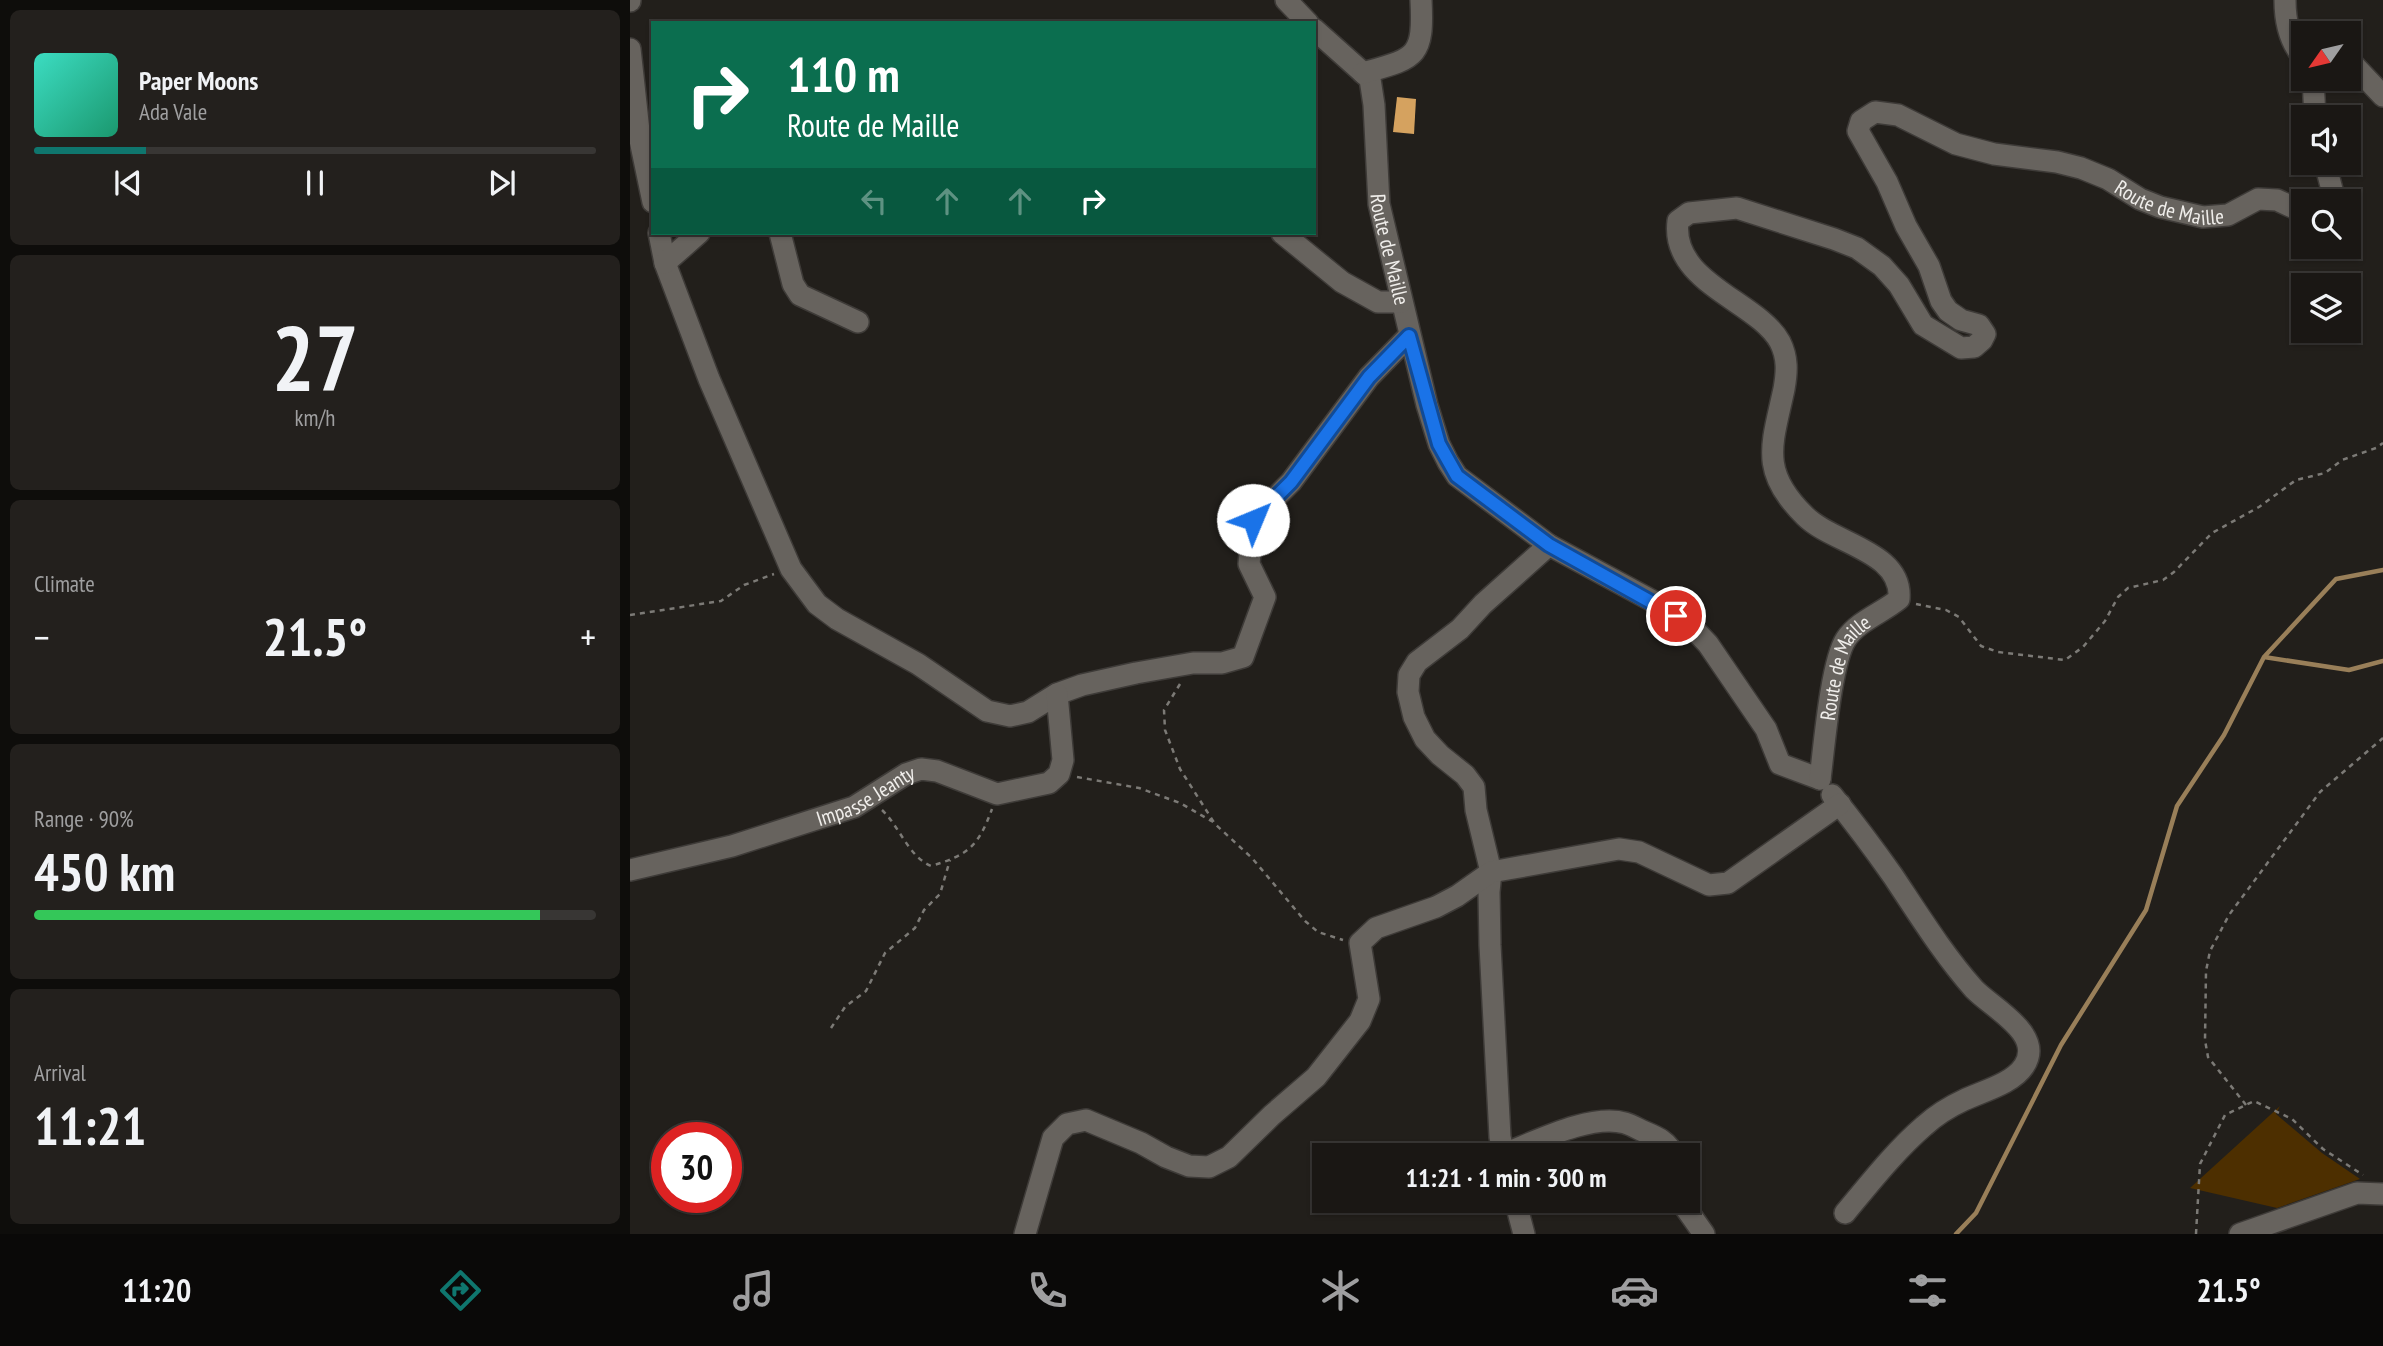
<!DOCTYPE html>
<html lang="en">
<head>
<meta charset="utf-8">
<style>
	body { margin:0; font-family:"PT Sans Narrow",sans-serif; background:#23201d; color:#f1f3f6; height:100vh; display:flex; flex-direction:column; font-size:26px; white-space:nowrap }
	* { box-sizing:border-box; margin:0 }
	p { font-size:23px; color:#9f9fa0 }
	.icon { flex:none; width:38px; height:38px; fill:none; stroke:currentColor; stroke-width:2; stroke-linecap:round; stroke-linejoin:round }
	.map { position:relative; flex:1; overflow:hidden }
	.side { display:flex; flex-direction:column; gap:10px; padding:10px; background:#0e0d0b; width:630px }
	.side>* { flex:none }
	.guide { position:absolute; left:21px; top:21px; width:665px; height:214px; border-radius:0px; box-shadow:0 2px 5px #0004,0 0 0 2px #383634; background:#0b6e4f; color:#fff; overflow:hidden }
	.needle { width:46px; rotate:236deg }
	.controls { position:absolute; left:1661px; top:21px; display:grid; gap:14px }
	.controls a { display:grid; place-items:center; width:70px; height:70px; border-radius:0px; background:#1a1714; box-shadow:0 2px 5px #0004,0 0 0 2px #383634; font-size:35px }
	.speed { position:absolute; left:21px; top:1122px; display:flex; gap:14px; font-size:35px; font-weight:700; text-align:center }
	.speed>* { display:grid; place-content:center; width:91px; height:91px; border-radius:50%; background:#1a1714; box-shadow:0 2px 5px #0004,0 0 0 2px #383634; line-height:1 }
	.speed .limit { border:10px solid #d22; background:#fff; color:#111 }
	.pin { position:absolute; display:grid; place-items:center; width:60px; height:60px; color:#fff; margin:-30px; border:4px solid #fff; border-radius:50%; box-shadow:0 2px 7px #0007 }
	.me { position:absolute; width:77px; margin:-38px; rotate:45deg; stroke-linejoin:round; filter:drop-shadow(0 0 5px #0008) }
	.turn { display:flex; align-items:center; gap:24px; height:147px; padding:0 21px; font-size:32px }
	.turn .icon { width:91px; height:91px; stroke-width:2.5 }
	.turn b { display:block; font-size:49px; line-height:60px }
	.lanes { display:flex; align-items:center; height:66px; padding:0 21px; background:#0003; justify-content:center; gap:35px; direction:ltr }
	.lanes .off { opacity:.35 }
	.big { font-size:52px; font-weight:700; line-height:1.1 }
	.side .tile { flex:1; display:flex; flex-direction:column; justify-content:center; gap:10px; min-width:0; padding:0 24px; border-radius:10px; background:#23201d }
	.side .dial { align-items:center; gap:0 }
	.dial b { font-size:91px; line-height:1 }
	.song { display:flex; align-items:center; gap:21px }
	.cover { width:84px; height:84px; border-radius:10px; background:linear-gradient(135deg,hsl(170 70% 55%),hsl(160 70% 35%)) }
	.played { height:7px; border-radius:4px; background:linear-gradient(90deg,#0f766e 20%,#383634 20%) }
	.keys { display:flex; justify-content:space-around; direction:ltr }
	.heat { display:flex; justify-content:space-between; align-items:center; font-size:38px; direction:ltr }
	.charge { height:10px; border-radius:5px; background:linear-gradient(90deg,#34c759 90%,#383634 0) }
	.trip { position:absolute; left:682px; top:1143px; width:388px; height:70px; border-radius:0px; background:#1a1714; box-shadow:0 2px 5px #0004,0 0 0 2px #383634; font-weight:700; line-height:70px; text-align:center }
	.menu { display:flex; height:112px; justify-content:space-around; align-items:center; background:#0a0908; color:#9f9fa0 }
	.menu .icon { width:49px; height:49px }
	.menu .current { color:#0f766e }
	.menu b { font-size:32px; color:#f1f3f6 }
	main { display:flex; flex:1; min-height:0 }
	.map>svg:first-child { display:block }
</style>
</head>
<body>
<main>
<section class="side">
<div class="tile">
<div class="song"><i class="cover"></i><div><b>Paper Moons</b><p>Ada Vale</p></div></div>
<div class="played"></div>
<div class="keys"><svg class="icon" aria-label="previous" viewBox="0 0 24 24"><path d="M18 5L8 12l10 7zM5 5v14"/></svg><svg class="icon" aria-label="pause" viewBox="0 0 24 24"><path d="M8 5v14M16 5v14"/></svg><svg class="icon" aria-label="next" viewBox="0 0 24 24"><path d="M6 5l10 7-10 7zM19 5v14"/></svg></div>
</div>
<div class="tile dial"><b>27</b><p>km/h</p></div>
<div class="tile"><p>Climate</p>
<div class="heat"><a>−</a><b class="big">21.5°</b><a>+</a></div>
</div>
<div class="tile"><p>Range · 90%</p><b class="big">450 km</b><div class="charge"></div></div>
<div class="tile"><p>Arrival</p><b class="big">11:21</b></div>
</section>
<div class="map">
<svg width="1753" height="1234" viewBox="0 0 1753 1234">
	<rect width="100%" height="100%" fill="#221f1b"/>
	<!-- green -->
	<path fill="#4d2f00" d="M1650,1106L1646,1114L1692,1153L1730,1179L1647,1208L1560,1188Z"/>
	<g fill="none" stroke-linecap="round" stroke-linejoin="round">
		<!-- stream -->
		<path stroke="#997f59" stroke-width="4.5" d="M1634,657L1719,670L1753,661
			M1326,1234L1346,1213L1431,1045L1516,910L1547,806L1594,735L1634,657L1706,579L1753,570"/>
	</g>
	<!-- building -->
	<path fill="#d5a25f" d="M767,97L786,99L784,134L763,132Z"/>
	<g fill="none" stroke-linecap="round" stroke-linejoin="round">
		<!-- minor casing -->
		<g stroke="#3e3b38" stroke-width="24">
			<g id="minor">
				<path d="M656,0L678,23"/>
				<path d="M1655,0C1655,21 1659,41 1673,57"/>
				<path d="M0,1V0"/>
				<path id="s1" d="M684,29L740,79L744,105L749,204L797,405L809,444L818,462L827,476L919,545L1032,606L1060,625L1078,644L1136,729L1150,764L1190,779"/>
				<path d="M0,49L10,140L23,202"/>
				<path d="M1718,59L1753,96"/>
				<path d="M733,73C786,58 794,58 791,0"/>
				<path d="M1683,79L1685,117"/>
				<path d="M1695,163L1705,201"/>
				<path d="M29,233L35,263L79,379L161,569L187,604L207,619L288,664L357,711L380,716L398,712L427,694L452,685L506,673L563,663H592L613,657L635,597L619,564L623,520L661,482L739,377L779,336"/>
				<path d="M150,233L163,284L170,295L228,322"/>
				<path d="M652,233L712,282L748,302H771"/>
				<path d="M35,263L69,233"/>
				<path id="s2" d="M1190,779C1194,748 1201,662 1216,639C1228,621 1252,613 1269,599C1273,551 1203,544 1175,516C1129,471 1142,445 1154,389C1157,372 1158,358 1150,342C1128,301 1040,283 1048,221L1059,213L1107,208L1204,239L1227,248L1252,266L1269,285L1293,325L1331,348L1344,347L1352,340L1355,334L1349,325L1331,320L1318,311L1311,301L1299,266L1276,226L1257,182L1228,131L1231,121L1245,112L1268,115L1326,144L1364,154L1427,162L1451,168L1478,179L1510,199L1530,207L1573,217L1598,215L1628,199L1647,200L1673,212"/>
				<path d="M1202,795C1223,821 1244,849 1263,876C1289,915 1313,954 1344,989C1362,1008 1415,1034 1394,1066C1382,1084 1353,1091 1334,1100C1321,1106 1305,1116 1294,1126C1265,1151 1240,1183 1215,1213"/>
				<path id="s3" d="M0,870L102,846L224,807L276,774L291,769L307,771L367,794L419,783L429,774L433,760L427,694"/>
				<path d="M874,1154C905,1142 961,1113 995,1123C1002,1125 1008,1129 1015,1132C1027,1137 1039,1142 1043,1155"/>
				<path d="M874,1155L870,1137L860,945L859,892L861,872L846,810L844,787L835,775L810,755L795,739L784,717L778,692L779,675L787,662L830,629L853,604L919,545"/>
				<path d="M885,1200L894,1234"/>
				<path d="M1050,1200L1074,1234"/>
				<path d="M395,1234L423,1138L437,1124L456,1120L511,1143L536,1157L559,1166L579,1167L599,1157L642,1115L686,1077L730,1021L739,999L730,943L746,928L806,907L827,896L861,872L989,849L1009,852L1079,885L1098,883L1210,804"/>
				<path d="M1610,1234L1727,1193L1753,1194"/>
			</g>
		</g>
		<!-- path -->
		<path stroke="#7c7a76" stroke-width="2.5" stroke-dasharray="5 5" stroke-linecap="butt" d="M1286,604L1316,610L1329,617L1351,646L1368,652L1435,660L1453,647L1475,621L1488,597L1498,588L1533,580L1544,572L1582,533L1629,507L1666,480L1695,473L1712,460L1746,448L1753,443
			M0,615L91,601L114,585L144,574
			M550,684L534,710L535,730L550,769L585,824L622,858L675,921L688,932L713,940
			M447,777L509,788L550,803L585,823
			M252,810C270,827 278,856 301,866C338,855 348,847 362,809
			M201,1028L215,1007L236,991L255,953L285,928L294,910L310,894L320,860
			M1616,1105L1578,1057L1575,1040L1576,971L1580,951L1599,915L1690,792L1753,738
			M1566,1234L1570,1164L1595,1115L1624,1101L1662,1119L1693,1149L1733,1175"/>
		<!-- minor -->
		<use href="#minor" stroke="#67635e" stroke-width="21"/>
	</g>
	<g fill="none" stroke-linecap="round" stroke-linejoin="round">
		<!-- route casing -->
		<g stroke="#114b97" stroke-width="18">
			<path id="route" d="M623,520L661,482L739,377L779,336L809,444L827,476L919,545L1046,616"/>
		</g>
		<!-- route -->
		<use href="#route" stroke="#1a73e8" stroke-width="12"/>
	</g>
	<g text-anchor="middle" dominant-baseline="central" stroke-width="7" stroke-linejoin="round" paint-order="stroke">
		<!-- street labels -->
		<g font-size="21" fill="#f0eeeb" stroke="#191612">
			<text stroke="none"><textPath href="#s2" startOffset="1647">Route de Maille</textPath></text>
			<text stroke="none"><textPath href="#s1" startOffset="247">Route de Maille</textPath></text>
			<text stroke="none"><textPath href="#s2" startOffset="116">Route de Maille</textPath></text>
			<text stroke="none"><textPath href="#s3" startOffset="248">Impasse Jeanty</textPath></text>
		</g>
	</g>
</svg>
<div class="controls">
<a><svg class="needle" viewBox="-14 -14 28 28"><path d="M0-13l5 13h-10z" fill="#e53935"/><path d="M0 13l5-13h-10z" fill="#9f9fa0"/></svg></a>
<a><svg class="icon" aria-label="sound" viewBox="0 0 24 24"><path d="M4 9h4l5-4v14l-5-4H4zM17 9q2 3 0 6"/></svg></a>
<a><svg class="icon" aria-label="search" viewBox="0 0 24 24"><circle cx="10" cy="10" r="6"/><path d="M15 15l6 6"/></svg></a>
<a><svg class="icon" aria-label="layers" viewBox="0 0 24 24"><path d="M12 4l9 5-9 5-9-5zM3 14l9 5 9-5"/></svg></a>
</div>
<div class="speed"><div class="limit">30</div></div>
<div class="pin" style="left:1046px;top:616px;background:#d93025"><svg class="icon" aria-label="arrive" viewBox="0 0 24 24"><path d="M6 21V4h12l-3 4 3 4H6"/></svg></div>
<svg class="me" style="left:623px;top:520px" viewBox="-20 -20 40 40"><circle r="19" fill="#fff"/><path d="M0-13L10 11 0 6-10 11z" fill="#1a73e8"/></svg>
<div class="trip">11:21 · 1 min · 300 m</div>
<div class="guide">
<div class="turn"><svg class="icon" aria-label="right" viewBox="0 0 24 24"><path d="M7 20v-9h11M14 6l5 5-5 5"/></svg><div><b>110 m</b>Route de Maille</div></div>
<div class="lanes"><svg class="icon off" aria-label="left" viewBox="0 0 24 24"><path d="M17 20v-9H6M10 6l-5 5 5 5"/></svg><svg class="icon off" aria-label="ahead" viewBox="0 0 24 24"><path d="M12 20V5M6 11l6-6 6 6"/></svg><svg class="icon off" aria-label="ahead" viewBox="0 0 24 24"><path d="M12 20V5M6 11l6-6 6 6"/></svg><svg class="icon" aria-label="right" viewBox="0 0 24 24"><path d="M7 20v-9h11M14 6l5 5-5 5"/></svg></div>
</div>
</div>
</main>
<nav class="menu">
<b>11:20</b>
<svg class="icon current" aria-label="directions" viewBox="0 0 24 24"><path d="M12 3l9 9-9 9-9-9zM9 14v-3h6M13 9l2 2-2 2"/></svg>
<svg class="icon" aria-label="music" viewBox="0 0 24 24"><path d="M9 18V5l10-2v13"/><circle cx="6" cy="18" r="3"/><circle cx="16" cy="16" r="3"/></svg>
<svg class="icon" aria-label="phone" viewBox="0 0 24 24"><path d="M5 4h4l2 5-3 2q2 4 5 5l2-3 5 2v4C11 20 4 13 5 4z"/></svg>
<svg class="icon" aria-label="climate" viewBox="0 0 24 24"><path d="M12 3v18M4 7l16 10M4 17L20 7"/></svg>
<svg class="icon" aria-label="car" viewBox="0 0 24 24"><path d="M5 17H2v-5l4-1 3-4h7l3 4 3 1v5h-3M9 17h6M6 11h13"/><circle cx="7" cy="17" r="2"/><circle cx="17" cy="17" r="2"/></svg>
<svg class="icon" aria-label="filters" viewBox="0 0 24 24"><path d="M4 7h16M4 17h16"/><circle cx="9" cy="7" r="2"/><circle cx="15" cy="17" r="2"/></svg>
<b>21.5°</b>
</nav>
</body>
</html>
